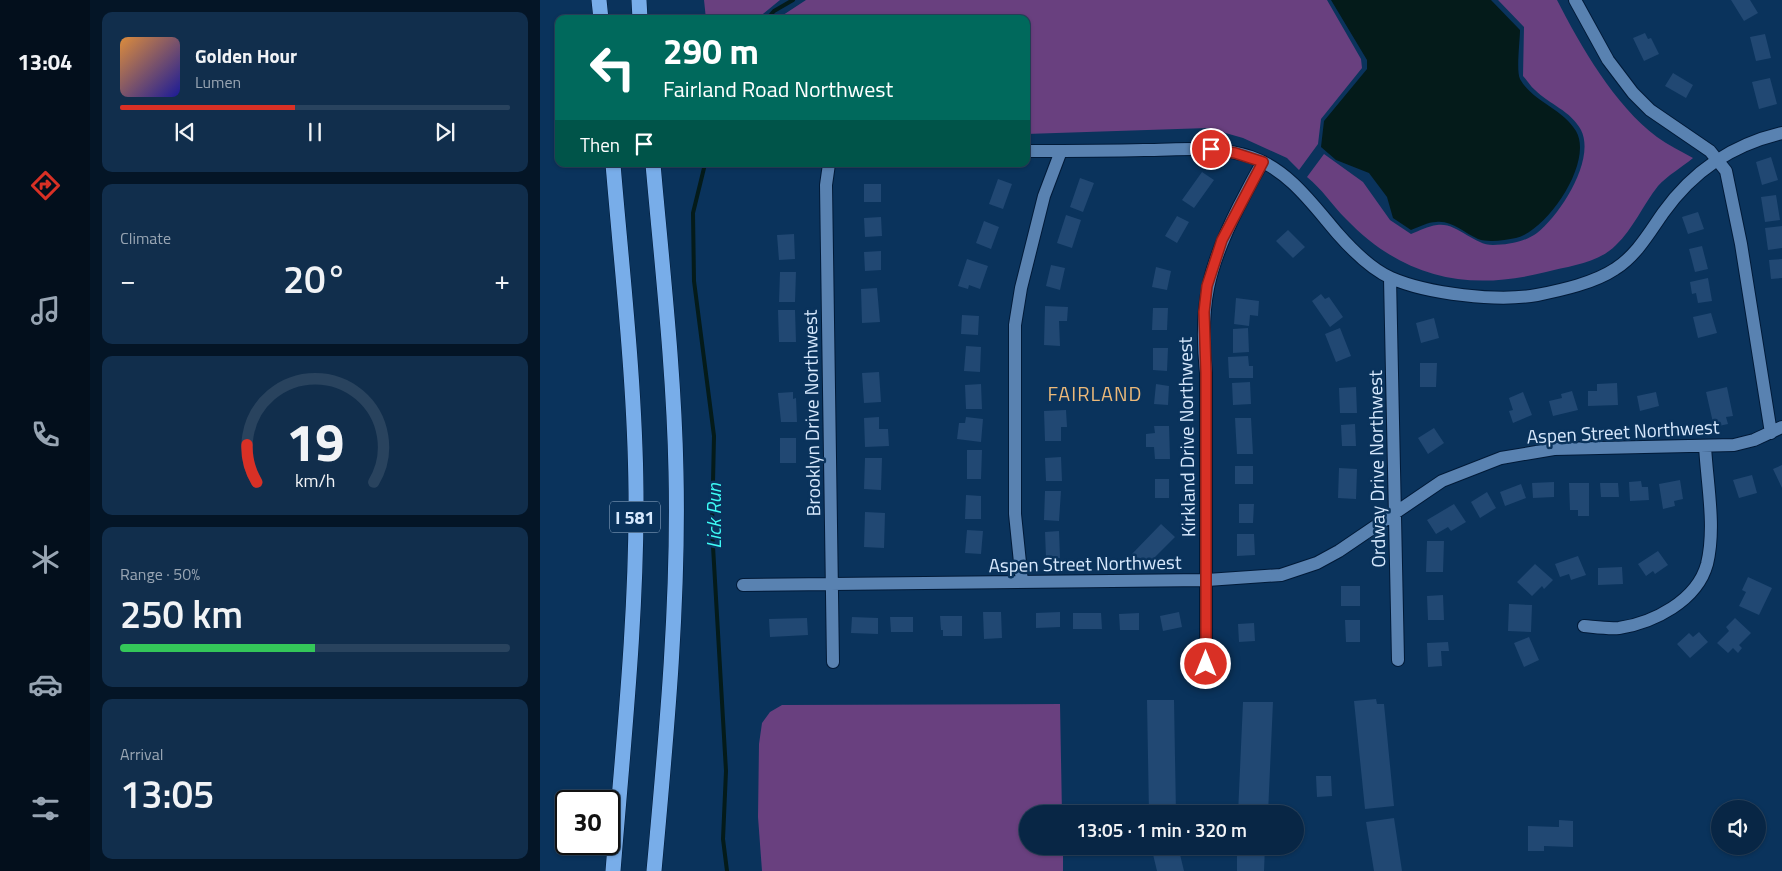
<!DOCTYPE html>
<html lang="en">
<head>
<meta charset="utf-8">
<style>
	body { margin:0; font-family:"Titillium Web",sans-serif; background:#112e4c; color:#f1f3f6; height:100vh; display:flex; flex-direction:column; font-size:19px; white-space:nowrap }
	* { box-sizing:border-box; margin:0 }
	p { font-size:16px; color:#98a5b3 }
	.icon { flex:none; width:28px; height:28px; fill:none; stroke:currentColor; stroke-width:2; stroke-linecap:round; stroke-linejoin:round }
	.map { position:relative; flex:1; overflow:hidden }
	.panel { display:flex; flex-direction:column; gap:12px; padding:12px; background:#041526; width:450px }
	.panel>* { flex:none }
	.top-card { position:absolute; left:15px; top:15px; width:475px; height:152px; border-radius:10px; box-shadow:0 1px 4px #0004,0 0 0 1px #29435e; background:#00695c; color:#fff; overflow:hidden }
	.tools { position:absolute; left:1171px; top:800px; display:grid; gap:10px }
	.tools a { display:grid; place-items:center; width:55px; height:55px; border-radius:50%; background:#082645; box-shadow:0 1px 4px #0004,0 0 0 1px #29435e; font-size:25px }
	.speed { position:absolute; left:15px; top:790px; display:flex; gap:10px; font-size:25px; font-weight:700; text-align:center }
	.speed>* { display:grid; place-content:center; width:65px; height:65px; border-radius:50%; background:#082645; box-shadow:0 1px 4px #0004,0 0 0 1px #29435e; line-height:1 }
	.speed .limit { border:2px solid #111; border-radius:8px; background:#fff; color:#111 }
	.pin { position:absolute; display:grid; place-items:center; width:42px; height:42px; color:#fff; margin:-21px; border:2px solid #fff; border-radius:50%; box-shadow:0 1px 5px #0007 }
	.me { position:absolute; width:55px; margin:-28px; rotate:0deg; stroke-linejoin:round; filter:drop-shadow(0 0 4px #0008) }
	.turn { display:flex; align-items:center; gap:18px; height:105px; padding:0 25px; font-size:22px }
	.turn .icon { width:65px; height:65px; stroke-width:2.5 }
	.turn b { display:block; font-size:35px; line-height:42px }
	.then { display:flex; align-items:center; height:48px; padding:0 25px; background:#0003; gap:10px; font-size:19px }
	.big { font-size:38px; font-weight:600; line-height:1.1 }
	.panel .card { flex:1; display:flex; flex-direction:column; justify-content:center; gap:8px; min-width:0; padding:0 18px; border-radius:10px; background:#112e4c }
	.panel .dial { align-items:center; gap:0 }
	.dial svg { height:130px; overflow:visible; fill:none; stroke:#29435e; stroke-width:7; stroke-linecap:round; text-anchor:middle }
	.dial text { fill:#f1f3f6; stroke:none }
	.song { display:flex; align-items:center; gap:15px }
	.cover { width:60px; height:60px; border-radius:8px; background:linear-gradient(135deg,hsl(30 70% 55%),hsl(240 70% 35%)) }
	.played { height:5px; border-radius:2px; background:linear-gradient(90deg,#d93025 45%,#29435e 45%) }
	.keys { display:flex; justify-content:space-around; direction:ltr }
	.heat { display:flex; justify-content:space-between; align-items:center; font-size:28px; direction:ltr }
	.charge { height:8px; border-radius:4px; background:linear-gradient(90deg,#34c759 50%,#29435e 0) }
	.trip { position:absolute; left:479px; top:805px; width:285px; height:50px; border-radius:25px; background:#082645; box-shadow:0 1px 4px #0004,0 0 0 1px #29435e; font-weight:600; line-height:50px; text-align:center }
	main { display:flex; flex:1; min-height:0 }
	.tabs { display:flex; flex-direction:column; width:90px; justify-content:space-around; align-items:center; background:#030f1c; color:#98a5b3 }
	.tabs .icon { width:35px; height:35px }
	.tabs .selected { color:#d93025 }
	.tabs b { font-size:22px; color:#f1f3f6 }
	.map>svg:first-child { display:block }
</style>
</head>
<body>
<main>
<nav class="tabs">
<b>13:04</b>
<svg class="icon selected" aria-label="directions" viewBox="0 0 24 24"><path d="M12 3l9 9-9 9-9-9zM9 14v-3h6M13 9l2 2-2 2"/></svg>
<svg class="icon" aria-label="music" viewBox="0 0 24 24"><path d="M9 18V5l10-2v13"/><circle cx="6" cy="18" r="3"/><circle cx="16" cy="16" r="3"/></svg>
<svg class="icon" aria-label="phone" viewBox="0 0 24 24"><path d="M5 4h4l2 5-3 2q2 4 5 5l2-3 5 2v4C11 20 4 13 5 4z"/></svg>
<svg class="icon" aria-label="climate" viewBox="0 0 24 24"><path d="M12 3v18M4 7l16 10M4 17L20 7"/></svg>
<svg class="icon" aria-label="car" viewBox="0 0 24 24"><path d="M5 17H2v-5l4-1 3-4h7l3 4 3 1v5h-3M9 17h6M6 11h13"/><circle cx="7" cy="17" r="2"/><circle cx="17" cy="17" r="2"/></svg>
<svg class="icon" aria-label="filters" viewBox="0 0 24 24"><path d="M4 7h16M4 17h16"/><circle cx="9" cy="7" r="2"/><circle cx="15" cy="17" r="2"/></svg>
</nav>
<section class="panel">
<div class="card">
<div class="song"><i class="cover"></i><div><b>Golden Hour</b><p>Lumen</p></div></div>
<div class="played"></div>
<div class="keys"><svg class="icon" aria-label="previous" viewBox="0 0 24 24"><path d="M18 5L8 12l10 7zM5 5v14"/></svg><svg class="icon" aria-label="pause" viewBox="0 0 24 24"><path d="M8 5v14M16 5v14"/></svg><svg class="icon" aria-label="next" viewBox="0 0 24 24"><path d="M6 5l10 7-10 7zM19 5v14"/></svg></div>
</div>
<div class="card"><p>Climate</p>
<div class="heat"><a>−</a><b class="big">20°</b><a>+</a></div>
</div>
<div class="card dial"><svg viewBox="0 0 100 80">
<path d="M14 69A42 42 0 1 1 86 69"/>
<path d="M14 69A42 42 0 0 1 8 46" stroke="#d93025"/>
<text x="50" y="56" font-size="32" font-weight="700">19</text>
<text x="50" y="72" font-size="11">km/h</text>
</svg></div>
<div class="card"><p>Range · 50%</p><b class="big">250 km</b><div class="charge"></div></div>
<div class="card"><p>Arrival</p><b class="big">13:05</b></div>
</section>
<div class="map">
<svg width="1242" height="871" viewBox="0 0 1242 871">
	<rect width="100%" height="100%" fill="#0a335c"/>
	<!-- green -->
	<path fill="#69407f" d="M164,0H240L217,19H166Z
		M266,0H787L821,59L822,68L781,119L778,144L759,170L747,158L703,138L668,128L486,134V19H237Z
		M958,0H1017C1040,45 1075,106 1117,137C1128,145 1141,151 1153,158C1142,167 1127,176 1118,186C1103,205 1093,229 1076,245C1059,263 1029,266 1006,272C927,292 863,278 806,219C792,205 782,189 767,177L784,154L823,182L850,220L871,234C879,231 888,226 897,225C917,222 933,245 953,245C967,245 985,242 997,233C1020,215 1056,160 1041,130C1031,111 1009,104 995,90C990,86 987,80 983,76L984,27Z
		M520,704L522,814H488V846H523V871H222L218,817L219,744L222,723L230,712L242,705Z"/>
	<!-- water -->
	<path fill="#041b1a" d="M791,0H951L980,30C980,40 976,71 980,79C993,102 1022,108 1036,131C1054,162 1007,231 976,238C965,240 949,243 938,239C924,233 912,220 896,222C888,222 879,227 871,230L853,218L847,197L829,173L796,160L781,147L784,121L827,69V60Z"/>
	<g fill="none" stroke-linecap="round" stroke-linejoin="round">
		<!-- stream -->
		<path stroke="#041b1a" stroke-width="4" d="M227,19L234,11L253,0
			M165,164L153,213L154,281L174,436L172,529L186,771L183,839L187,871"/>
	</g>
	<!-- building -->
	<path fill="#214873" d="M1191,0H1210L1218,13L1204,21Z
		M1105,33L1108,39L1111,38L1119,54L1104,61L1093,38Z
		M1225,34L1231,58L1216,61L1210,37Z
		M1133,73L1153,85L1146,98L1125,86Z
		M1230,78L1237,104L1219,109L1212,82Z
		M1231,157L1238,180L1222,185L1216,162Z
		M662,172L674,180L654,208L642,200Z
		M540,178L554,183L543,212L530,207Z
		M458,179L472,184L463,209L449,204Z
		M324,184H341V202H324Z
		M1236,195L1240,220L1225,222L1221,197Z
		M1158,212L1164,229L1148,234L1142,217Z
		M526,215L541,220L532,248L517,243Z
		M637,216L649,222L637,243L625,236Z
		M341,217L342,236L325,237L324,218Z
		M444,221L459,227L451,249L436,243Z
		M1242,226V248L1228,250L1225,228Z
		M748,230L765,247L753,258L736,241Z
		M254,234L255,259L239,260L237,235Z
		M1162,246L1168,269L1155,272L1149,249Z
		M341,251V270L325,271L324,252Z
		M427,259L448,266L440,289L429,285L428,289L418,286Z
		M1242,259V278L1231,279L1229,260Z
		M511,265L525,268L520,290L506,286Z
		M616,267L631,271L627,290L612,287Z
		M240,272H256L255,302H239Z
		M1168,278L1172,301L1158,303L1156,293L1152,294L1150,282Z
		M337,288L340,322L322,323L321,289Z
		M781,294L785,299L789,297L803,317L790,327L772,301Z
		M696,298L719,301L718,316L710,315L709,326L694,324Z
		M505,306L528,307L527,321H519L520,346L504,345Z
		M613,308H628L627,330H612Z
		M238,310H255L256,342H239Z
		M1171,313L1177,333L1158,338L1153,317Z
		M422,315L439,316L438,335L421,334Z
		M894,318L899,338L881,343L876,323Z
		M708,328L709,352L693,353V329Z
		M800,328L811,356L796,362L785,334Z
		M426,346L441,347L440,372L424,371Z
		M613,348H628L627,371L613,370Z
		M708,356L709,366H713V378H689L688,357Z
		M880,363H897L896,387H880Z
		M339,372L341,402L324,403L322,373Z
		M710,382L711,404L693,405L692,383Z
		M1077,383L1078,405L1048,406V391H1057V384Z
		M441,384L442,409H426L425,385Z
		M616,384L629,386L628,405L614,404Z
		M816,387L817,413H800L799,388Z
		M1187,387L1193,416L1186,417L1188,424L1174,427L1166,392Z
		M1032,391L1038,410L1013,416L1009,401L1022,398L1021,394Z
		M253,392V399L256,398L257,422H241L238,393Z
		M983,392L992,415L973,423L969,411L973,410L969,398Z
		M1116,392L1119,406L1100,411L1097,396Z
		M526,410L527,427H521V441H505L504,411Z
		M339,417V429H348L349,446L325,447L324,418Z
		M426,417L443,419L441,442L417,439L419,423H425Z
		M695,418H711L713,454H697Z
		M815,424L816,446H802L801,425Z
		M614,426H629L630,459H615L614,447H606V434L615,433Z
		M894,428L904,443L888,454L878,438Z
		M240,438H256V463H240Z
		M427,450H442L441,479H427Z
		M521,457L522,481H506L505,458Z
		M325,458H342L341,490L324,489Z
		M1242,465V488L1233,469Z
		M695,466H713V484H695Z
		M799,468L817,469L816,499L798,498Z
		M1212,475L1217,493L1199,498L1193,480Z
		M615,479H629V498H615Z
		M1140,480L1143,499L1134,501L1135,506L1123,509L1119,484Z
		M1101,481L1102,487H1108L1109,500L1090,501L1089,482Z
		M1014,482V497L993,498L992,483Z
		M1029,483H1049V516H1038V510H1030Z
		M1060,483H1078L1079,497H1061Z
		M981,484L986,498L965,506L960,492Z
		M505,491H521L519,521L504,520Z
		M947,492L956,508L940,518L931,502Z
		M426,495L441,496V519H425Z
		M699,504H714L713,523H699Z
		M914,504L926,522L911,531L908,527L896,534L887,520Z
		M325,512L345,513L344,548L324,547Z
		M621,524L635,537L604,568L591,555Z
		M427,530L443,531L441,554L425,553Z
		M519,531L520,558H506L505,532Z
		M697,534H714L715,555L697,556Z
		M887,541H904L903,572H886Z
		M1118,551L1128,565L1115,574L1113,571L1106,576L1098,564Z
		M1038,556L1046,575L1031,580L1029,574L1020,577L1015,564Z
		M995,564L1013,580L1004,589L1002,586L992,596L977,582Z
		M1082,567L1083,584L1058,585V568Z
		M1208,577L1232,588L1219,615L1199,606L1206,592L1202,590Z
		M801,586H820V606H801Z
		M903,595L904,620H888L887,596Z
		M969,604L992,605L991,632L968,631Z
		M443,612H461L462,638L444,639Z
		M520,612V627L496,628V613Z
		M639,612L642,627L623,631L620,616Z
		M533,613H561L562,629H533Z
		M599,613V630H580L579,614Z
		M400,616H422V636H403V630H401Z
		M312,617L338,618V634L311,633Z
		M350,617H373V632H351Z
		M267,618L268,635L230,637L229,619Z
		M1195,618L1211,633L1199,645L1202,648L1198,653L1193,648L1188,653L1177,643L1189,631L1186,627Z
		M805,620H820V642H806Z
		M714,623L715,641L699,642L698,624Z
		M1159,632L1168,642L1150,658L1137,644L1149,633L1153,637Z
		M989,637L999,660L984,667L974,643Z
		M908,642L909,651H901L902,666L888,667L887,643Z
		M836,699L837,704H844L854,806L825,809L814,701Z
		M607,700H634L636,814H609Z
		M703,702H733L728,814H698Z
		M776,776H791L792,796L777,797Z
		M854,818L862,871H834L826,822Z
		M1019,820L1033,821V847L1004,846V851H988V826L1019,827Z
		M611,846H638L644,871H617Z
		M697,846H725L724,871H697Z"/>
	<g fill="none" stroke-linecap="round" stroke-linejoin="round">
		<!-- minor casing -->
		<g stroke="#001a38" stroke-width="14">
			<path id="minor" d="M1035,0L1068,60L1093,93L1110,110L1170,151L1186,171L1201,244L1231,433
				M486,151C525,151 565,151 604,150C640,150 677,145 711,157C749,170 773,205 798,234C813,251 831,269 851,278C888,294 958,302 997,295C1022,290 1054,283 1075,269C1096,256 1109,233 1123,213C1153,171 1191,145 1242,133
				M289,164L286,185L293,662
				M850,278L858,660
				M482,582L475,514V325L481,288L504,196L521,151
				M203,585L667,580L741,575L777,563L799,551L902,481L961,458L1014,449L1194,445L1214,440L1242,427
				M1044,626C1055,627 1068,629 1079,628C1113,623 1157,601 1167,564C1176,527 1167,484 1165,446
				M666,664V373C659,305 668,267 699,206C707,191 714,176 723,162"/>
		</g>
		<!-- motorway casing -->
		<g stroke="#001a38" stroke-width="16">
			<path id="motorway" d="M59,0L61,19
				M99,0L100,19
				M113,164C122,266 134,369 136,472C139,605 126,739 114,871
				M73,871C83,745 97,618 96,491C95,382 82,272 73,164"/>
		</g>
		<!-- minor -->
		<use href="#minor" stroke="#5982b1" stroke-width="12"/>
		<!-- motorway -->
		<use href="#motorway" stroke="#78ade9" stroke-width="15"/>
	</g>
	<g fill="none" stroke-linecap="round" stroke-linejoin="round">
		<!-- route casing -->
		<g stroke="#8d1f18" stroke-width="12">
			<path id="route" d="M666,664V373L664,312L667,286L682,240L723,162L695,153L671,149"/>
		</g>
		<!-- route -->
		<use href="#route" stroke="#d93025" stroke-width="9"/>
	</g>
	<g text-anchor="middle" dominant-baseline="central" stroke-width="5" stroke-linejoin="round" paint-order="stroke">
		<!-- shield labels -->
		<rect fill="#0a335c" stroke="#99b2cd" stroke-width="1" x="70" y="501.5" width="50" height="31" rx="4"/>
		<g font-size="18" font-weight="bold" fill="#d6e8fd">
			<text x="95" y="517">I 581</text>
		</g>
		<!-- street labels -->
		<g font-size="19" fill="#d6e8fd" stroke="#0a335c">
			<text transform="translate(271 413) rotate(-91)">Brooklyn Drive Northwest</text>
			<text transform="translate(1083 431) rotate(-3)">Aspen Street Northwest</text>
			<text transform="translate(646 437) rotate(-91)">Kirkland Drive Northwest</text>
			<text transform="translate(836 469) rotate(-91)">Ordway Drive Northwest</text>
			<text transform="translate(545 563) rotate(-1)">Aspen Street Northwest</text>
		</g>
		<!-- neighbourhood labels -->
		<g font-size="20" letter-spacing="1" fill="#ecb979" stroke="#0a335c">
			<text x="555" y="393">FAIRLAND</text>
		</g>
		<!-- water labels -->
		<g font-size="20" font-style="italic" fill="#3efaf5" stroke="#0a335c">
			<text transform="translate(173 516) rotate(-90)">Lick Run</text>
		</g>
	</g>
</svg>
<div class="tools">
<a><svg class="icon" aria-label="sound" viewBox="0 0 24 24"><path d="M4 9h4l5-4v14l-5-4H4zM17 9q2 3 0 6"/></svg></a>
</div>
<div class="speed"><div class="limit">30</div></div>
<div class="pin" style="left:671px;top:149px;background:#d93025"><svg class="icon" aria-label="arrive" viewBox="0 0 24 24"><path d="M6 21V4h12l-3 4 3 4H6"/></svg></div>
<svg class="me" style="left:666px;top:664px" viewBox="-20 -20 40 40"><circle r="17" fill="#d93025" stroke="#fff" stroke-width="3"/><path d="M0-11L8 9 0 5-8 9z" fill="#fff"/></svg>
<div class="trip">13:05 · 1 min · 320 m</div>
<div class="top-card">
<div class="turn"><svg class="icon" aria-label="left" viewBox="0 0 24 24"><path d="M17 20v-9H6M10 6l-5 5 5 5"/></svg><div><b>290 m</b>Fairland Road Northwest</div></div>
<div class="then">Then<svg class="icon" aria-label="arrive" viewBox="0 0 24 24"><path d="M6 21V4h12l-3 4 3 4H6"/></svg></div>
</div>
</div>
</main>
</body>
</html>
